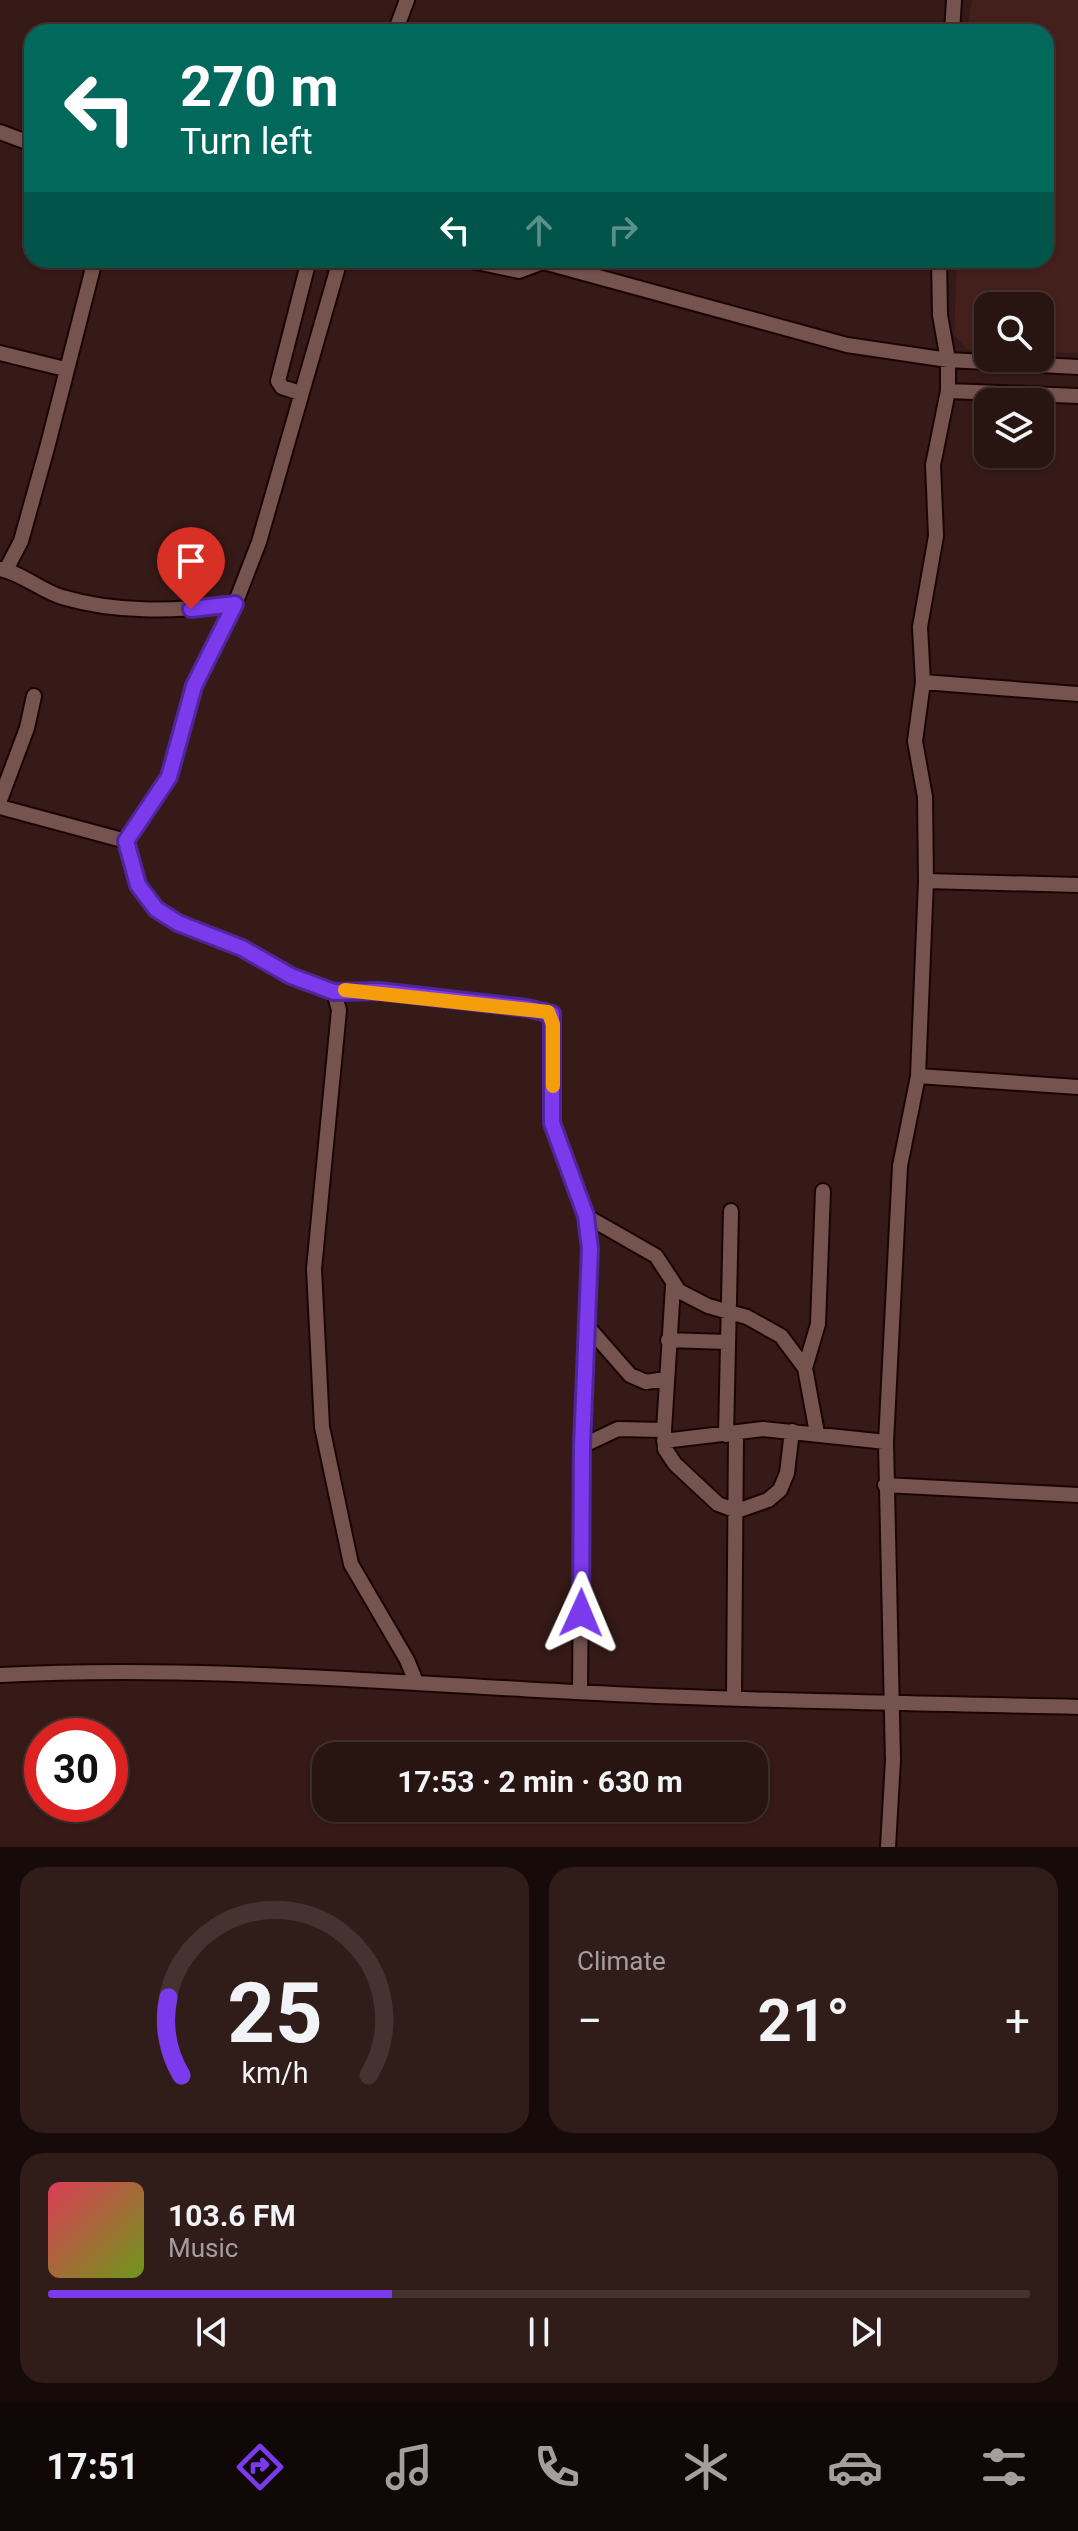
<!DOCTYPE html>
<html lang="en">
<head>
<meta charset="utf-8">
<style>
	body { margin:0; font-family:Roboto,sans-serif; background:#301d1a; color:#f1f3f6; height:100vh; display:flex; flex-direction:column; font-size:30px; white-space:nowrap }
	* { box-sizing:border-box; margin:0 }
	p { font-size:26px; color:#a59e9f }
	.icon { flex:none; width:44px; height:44px; fill:none; stroke:currentColor; stroke-width:2; stroke-linecap:round; stroke-linejoin:round }
	.map { position:relative; height:1847px; overflow:hidden }
	.details { display:flex; flex-direction:column; gap:20px; padding:20px; background:#160b09; flex:1 }
	.details>* { flex:none }
	.top-card { position:absolute; left:24px; top:24px; width:1030px; height:244px; border-radius:24px; box-shadow:0 2px 6px #0004,0 0 0 2px #443331; background:#00695c; color:#fff; overflow:hidden }
	.controls { position:absolute; left:974px; top:292px; display:grid; gap:16px }
	.controls a { display:grid; place-items:center; width:80px; height:80px; border-radius:16px; background:#281411; box-shadow:0 2px 6px #0004,0 0 0 2px #443331; font-size:40px }
	.speed { position:absolute; left:24px; top:1718px; display:flex; gap:16px; font-size:40px; font-weight:700; text-align:center }
	.speed>* { display:grid; place-content:center; width:104px; height:104px; border-radius:50%; background:#281411; box-shadow:0 2px 6px #0004,0 0 0 2px #443331; line-height:1 }
	.speed .limit { border:12px solid #d22; background:#fff; color:#111 }
	.pin { position:absolute; display:grid; place-items:center; width:68px; height:68px; color:#fff; margin:-82px -34px; border-radius:50% 50% 50% 0; rotate:-45deg; box-shadow:0 0 8px #0007 }
	.pin .icon { rotate:45deg }
	.me { position:absolute; width:88px; margin:-44px; rotate:1deg; stroke-linejoin:round; filter:drop-shadow(0 0 6px #0008) }
	.turn { display:flex; align-items:center; gap:28px; height:168px; padding:0 24px; font-size:36px }
	.turn .icon { width:104px; height:104px; stroke-width:2.5 }
	.turn b { display:block; font-size:56px; line-height:68px }
	.lanes { display:flex; align-items:center; height:76px; padding:0 24px; background:#0003; justify-content:center; gap:40px; direction:ltr }
	.lanes .off { opacity:.35 }
	.big { font-size:60px; font-weight:700; line-height:1.1 }
	.details .widget { flex:1; display:flex; flex-direction:column; justify-content:center; gap:12px; min-width:0; padding:0 28px; border-radius:24px; background:#301d1a }
	.details .dial { align-items:center; gap:0 }
	.dial svg { height:208px; overflow:visible; fill:none; stroke:#443331; stroke-width:7; stroke-linecap:round; text-anchor:middle }
	.dial text { fill:#f1f3f6; stroke:none }
	.song { display:flex; align-items:center; gap:24px }
	.cover { width:96px; height:96px; border-radius:12px; background:linear-gradient(135deg,hsl(350 70% 55%),hsl(80 70% 35%)) }
	.played { height:8px; border-radius:4px; background:linear-gradient(90deg,#7c3aed 35%,#443331 35%) }
	.keys { display:flex; justify-content:space-around; direction:ltr }
	.heat { display:flex; justify-content:space-between; align-items:center; font-size:44px; direction:ltr }
	.details .tiles { flex:1; display:grid; gap:20px; grid-template-columns:1fr 1fr }
	.widget:last-child { grid-column:span 2 }
	.trip { position:absolute; left:312px; top:1742px; width:456px; height:80px; border-radius:24px; background:#281411; box-shadow:0 2px 6px #0004,0 0 0 2px #443331; font-weight:700; line-height:80px; text-align:center }
	.tab-bar { display:flex; height:128px; justify-content:space-around; align-items:center; background:#100807; color:#a59e9f }
	.tab-bar .icon { width:56px; height:56px }
	.tab-bar .on { color:#7c3aed }
	.tab-bar b { font-size:36px; color:#f1f3f6 }
	.map>svg:first-child { display:block }
</style>
</head>
<body>
<div class="map">
<svg width="1078" height="1847" viewBox="0 0 1078 1847">
	<rect width="100%" height="100%" fill="#361a17"/>
	<!-- built -->
	<path fill="#44201c" d="M972,0H1078V353L1040,352V306H988V350L967,349L954,335L957,260H1046V32H967Z"/>
	<g fill="none" stroke-linecap="round" stroke-linejoin="round">
		<!-- street casing -->
		<g stroke="#1c0403" stroke-width="18">
			<path id="street" d="M395,32L407,0
				M952,32L954,0
				M0,132L32,144
				M467,260L519,271L540,263
				M536,260L847,345L948,360L1078,367
				M0,353L65,369
				M948,391L1078,396
				M300,393L282,387L278,381L309,260
				M0,569C22,573 41,591 62,597C119,614 177,611 235,604
				M6,570L21,541L47,448L95,260
				M923,682L1078,694
				M0,800L27,728L34,696
				M0,807L126,841L169,777L194,686L235,604L259,542L340,260
				M126,841L138,885L156,909L178,923L242,948L291,976L334,992L379,991L527,1008L552,1014V1123L586,1216L590,1249L588,1327L630,1375L646,1382L665,1379
				M926,881L1078,885
				M334,992L339,1010L314,1269L322,1427L351,1564L407,1660L416,1682
				M918,1076L1078,1087
				M586,1216L656,1256L679,1291L708,1306L747,1317L781,1336L805,1368L817,1433
				M673,1286L664,1430L665,1449L675,1464L718,1504L737,1511L768,1500L780,1490L787,1473L792,1431
				M588,1327L582,1446L618,1429L664,1430
				M668,1340L727,1342
				M805,1368L818,1324L823,1191
				M726,1435L731,1211
				M664,1441L763,1429L886,1442
				M885,1485L1078,1495
				M0,1675C192,1665 383,1682 575,1692C742,1701 911,1703 1078,1707
				M580,1692L582,1446
				M734,1696L736,1433
				M888,1847L893,1760L886,1442L900,1166L918,1076L926,881L925,797L915,741L923,682L920,627L936,536L933,465L948,391V360L940,315L939,260"/>
		</g>
		<!-- street -->
		<use href="#street" stroke="#755450" stroke-width="14"/>
	</g>
	<g fill="none" stroke-linecap="round" stroke-linejoin="round">
		<!-- route casing -->
		<g stroke="#51269a" stroke-width="20">
			<path id="route" d="M191,609L235,604L194,686L169,777L126,841L138,885L156,909L178,923L242,948L291,976L334,992L379,991L527,1008L552,1014V1123L586,1216L590,1249L582,1446L581,1613"/>
		</g>
		<!-- route -->
		<use href="#route" stroke="#7c3aed" stroke-width="14"/>
		<!-- slow -->
		<path stroke="#f59e0b" stroke-width="14" d="M345,990L548,1012L553,1024V1086"/>
	</g>
</svg>
<div class="controls">
<a><svg class="icon" aria-label="search" viewBox="0 0 24 24"><circle cx="10" cy="10" r="6"/><path d="M15 15l6 6"/></svg></a>
<a><svg class="icon" aria-label="layers" viewBox="0 0 24 24"><path d="M12 4l9 5-9 5-9-5zM3 14l9 5 9-5"/></svg></a>
</div>
<div class="speed"><div class="limit">30</div></div>
<div class="pin" style="left:191px;top:609px;background:#d93025"><svg class="icon" aria-label="arrive" viewBox="0 0 24 24"><path d="M6 21V4h12l-3 4 3 4H6"/></svg></div>
<svg class="me" style="left:581px;top:1613px" viewBox="-20 -20 40 40"><path d="M0-17L14 15 0 8-14 15z" fill="#7c3aed" stroke="#fff" stroke-width="4"/></svg>
<div class="trip">17:53 · 2 min · 630 m</div>
<div class="top-card">
<div class="turn"><svg class="icon" aria-label="left" viewBox="0 0 24 24"><path d="M17 20v-9H6M10 6l-5 5 5 5"/></svg><div><b>270 m</b>Turn left</div></div>
<div class="lanes"><svg class="icon" aria-label="left" viewBox="0 0 24 24"><path d="M17 20v-9H6M10 6l-5 5 5 5"/></svg><svg class="icon off" aria-label="ahead" viewBox="0 0 24 24"><path d="M12 20V5M6 11l6-6 6 6"/></svg><svg class="icon off" aria-label="right" viewBox="0 0 24 24"><path d="M7 20v-9h11M14 6l5 5-5 5"/></svg></div>
</div>
</div>
<section class="details">
<div class="tiles">
<div class="widget dial"><svg viewBox="0 0 100 80">
<path d="M14 69A42 42 0 1 1 86 69"/>
<path d="M14 69A42 42 0 0 1 9 39" stroke="#7c3aed"/>
<text x="50" y="56" font-size="32" font-weight="700">25</text>
<text x="50" y="72" font-size="11">km/h</text>
</svg></div>
<div class="widget"><p>Climate</p>
<div class="heat"><a>−</a><b class="big">21°</b><a>+</a></div>
</div>
<div class="widget">
<div class="song"><i class="cover"></i><div><b>103.6 FM</b><p>Music</p></div></div>
<div class="played"></div>
<div class="keys"><svg class="icon" aria-label="previous" viewBox="0 0 24 24"><path d="M18 5L8 12l10 7zM5 5v14"/></svg><svg class="icon" aria-label="pause" viewBox="0 0 24 24"><path d="M8 5v14M16 5v14"/></svg><svg class="icon" aria-label="next" viewBox="0 0 24 24"><path d="M6 5l10 7-10 7zM19 5v14"/></svg></div>
</div>
</div>
</section>
<nav class="tab-bar">
<b>17:51</b>
<svg class="icon on" aria-label="directions" viewBox="0 0 24 24"><path d="M12 3l9 9-9 9-9-9zM9 14v-3h6M13 9l2 2-2 2"/></svg>
<svg class="icon" aria-label="music" viewBox="0 0 24 24"><path d="M9 18V5l10-2v13"/><circle cx="6" cy="18" r="3"/><circle cx="16" cy="16" r="3"/></svg>
<svg class="icon" aria-label="phone" viewBox="0 0 24 24"><path d="M5 4h4l2 5-3 2q2 4 5 5l2-3 5 2v4C11 20 4 13 5 4z"/></svg>
<svg class="icon" aria-label="climate" viewBox="0 0 24 24"><path d="M12 3v18M4 7l16 10M4 17L20 7"/></svg>
<svg class="icon" aria-label="car" viewBox="0 0 24 24"><path d="M5 17H2v-5l4-1 3-4h7l3 4 3 1v5h-3M9 17h6M6 11h13"/><circle cx="7" cy="17" r="2"/><circle cx="17" cy="17" r="2"/></svg>
<svg class="icon" aria-label="filters" viewBox="0 0 24 24"><path d="M4 7h16M4 17h16"/><circle cx="9" cy="7" r="2"/><circle cx="15" cy="17" r="2"/></svg>
</nav>
</body>
</html>
